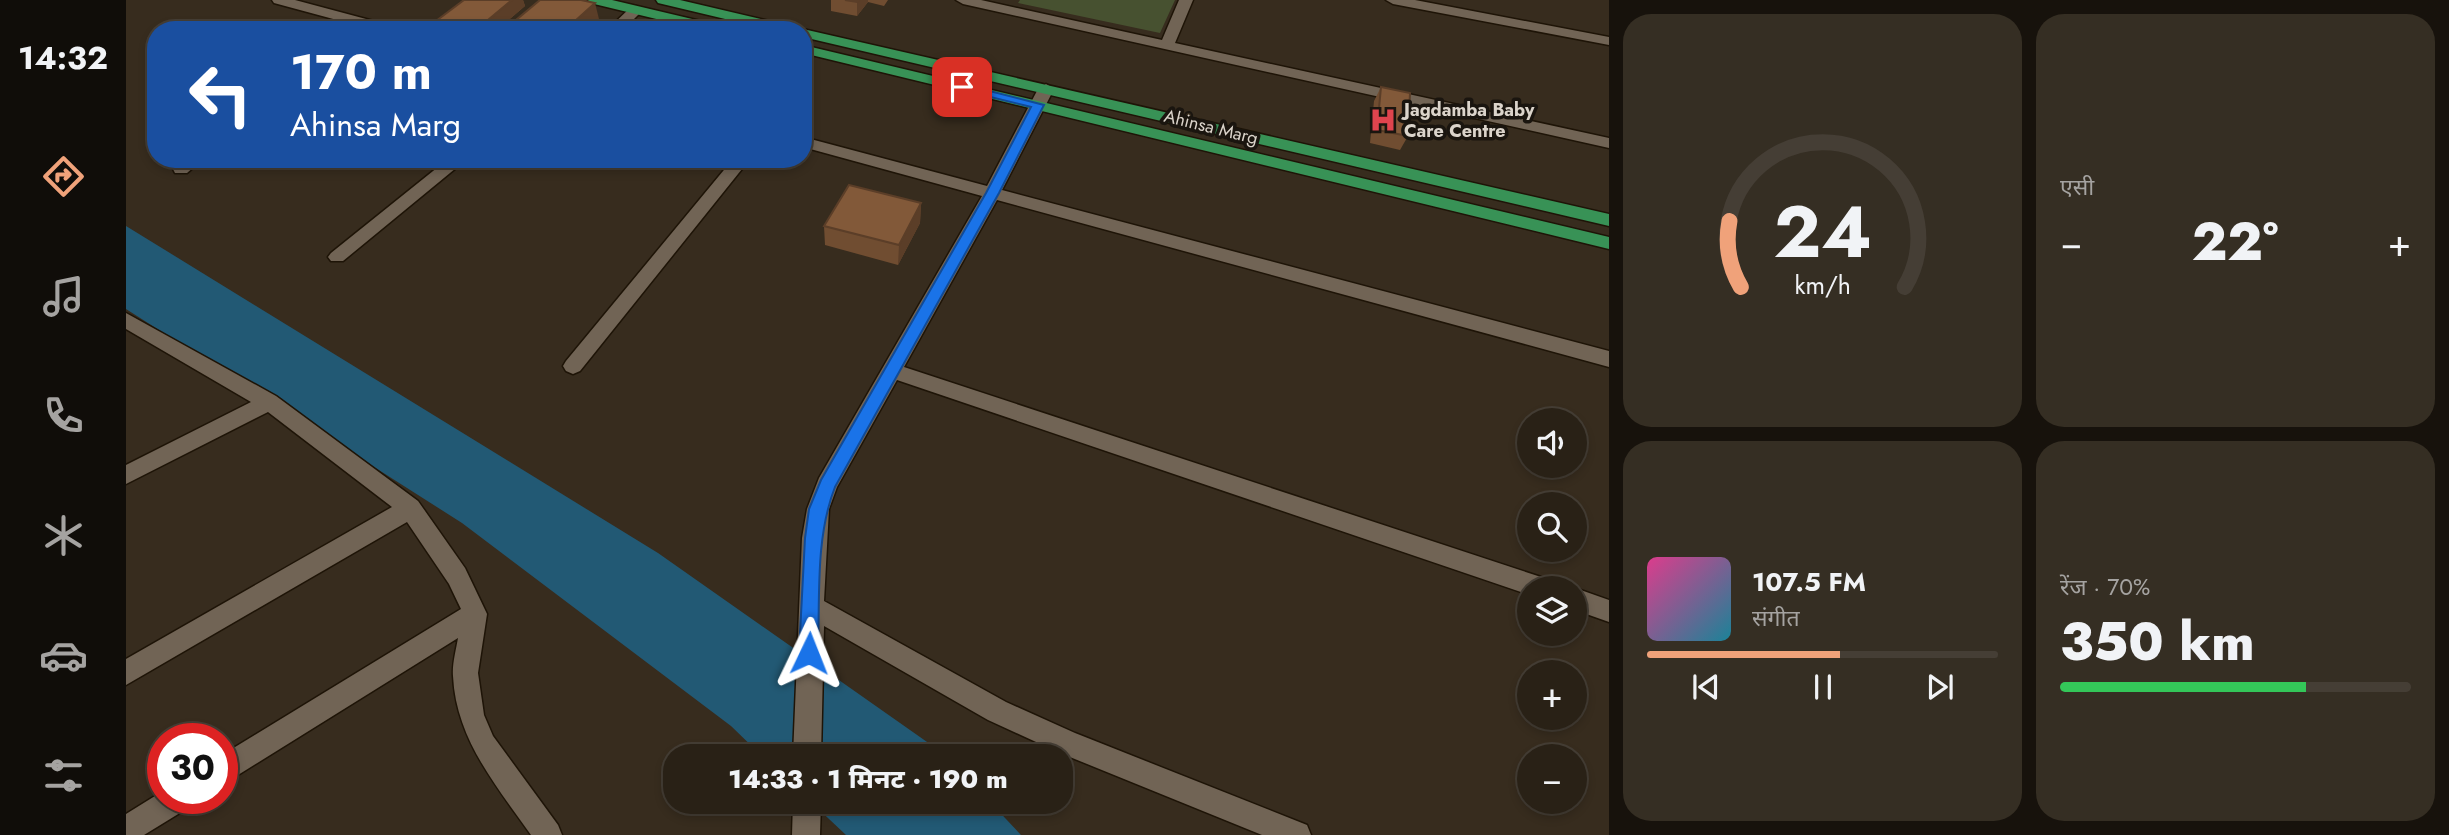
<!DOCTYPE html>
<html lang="hi">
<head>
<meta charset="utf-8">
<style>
	body { margin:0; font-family:Jost,"Noto Sans Devanagari",sans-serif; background:#352e23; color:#f1f3f6; height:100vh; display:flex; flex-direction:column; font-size:26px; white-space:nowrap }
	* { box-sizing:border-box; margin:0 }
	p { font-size:23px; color:#a5a3a1 }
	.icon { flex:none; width:38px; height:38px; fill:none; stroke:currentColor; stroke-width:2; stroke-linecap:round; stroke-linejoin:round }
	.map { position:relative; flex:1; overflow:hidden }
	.details { display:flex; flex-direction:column; gap:14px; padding:14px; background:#17120c; width:840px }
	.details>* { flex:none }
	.hud { position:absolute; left:21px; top:21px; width:665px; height:147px; border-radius:28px; box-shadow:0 4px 10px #0003,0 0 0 2px #453e35; background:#1a4fa0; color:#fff; overflow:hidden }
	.buttons { position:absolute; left:1391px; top:408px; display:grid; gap:14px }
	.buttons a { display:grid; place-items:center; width:70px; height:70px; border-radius:50%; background:#292116; box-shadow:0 4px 10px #0003,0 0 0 2px #453e35; font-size:35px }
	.speed { position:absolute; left:21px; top:723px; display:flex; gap:14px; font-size:35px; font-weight:700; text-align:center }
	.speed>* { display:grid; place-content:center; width:91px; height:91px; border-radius:50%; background:#292116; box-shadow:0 4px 10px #0003,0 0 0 2px #453e35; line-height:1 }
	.speed .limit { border:10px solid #d22; background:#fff; color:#111 }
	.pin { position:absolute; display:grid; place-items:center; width:60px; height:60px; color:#fff; margin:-30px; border-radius:14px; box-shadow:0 4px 10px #0006 }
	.me { position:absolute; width:77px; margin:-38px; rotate:2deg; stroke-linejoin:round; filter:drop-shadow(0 0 5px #0008) }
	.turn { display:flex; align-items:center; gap:24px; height:147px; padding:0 28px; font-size:32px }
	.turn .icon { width:91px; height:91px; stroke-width:2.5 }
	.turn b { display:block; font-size:49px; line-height:60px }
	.big { font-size:52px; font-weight:800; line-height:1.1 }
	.details .card { flex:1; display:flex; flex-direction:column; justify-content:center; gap:10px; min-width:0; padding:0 24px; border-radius:28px; background:#352e23 }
	.details .dial { align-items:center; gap:0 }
	.dial svg { height:182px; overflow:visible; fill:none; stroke:#453e35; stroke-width:7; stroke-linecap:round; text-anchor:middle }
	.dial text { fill:#f1f3f6; stroke:none }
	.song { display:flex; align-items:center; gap:21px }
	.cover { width:84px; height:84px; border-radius:10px; background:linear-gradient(135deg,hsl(330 70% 55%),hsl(190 70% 35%)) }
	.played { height:7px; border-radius:4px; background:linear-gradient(90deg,#f0a27a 55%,#453e35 55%) }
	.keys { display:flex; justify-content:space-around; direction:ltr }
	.heat { display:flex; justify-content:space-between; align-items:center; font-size:38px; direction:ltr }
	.charge { height:10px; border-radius:5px; background:linear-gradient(90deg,#34c759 70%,#453e35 0) }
	.details .tiles { flex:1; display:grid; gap:14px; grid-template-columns:repeat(2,1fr) }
	.trip { position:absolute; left:537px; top:744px; width:410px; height:70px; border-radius:28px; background:#292116; box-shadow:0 4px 10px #0003,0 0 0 2px #453e35; font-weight:800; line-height:70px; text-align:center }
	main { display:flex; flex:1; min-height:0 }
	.tabs { display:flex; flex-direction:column; width:126px; justify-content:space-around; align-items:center; background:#100d09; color:#a5a3a1 }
	.tabs .icon { width:49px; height:49px }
	.tabs .selected { color:#f0a27a }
	.tabs b { font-size:32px; color:#f1f3f6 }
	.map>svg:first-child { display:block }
</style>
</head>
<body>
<main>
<nav class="tabs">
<b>14:32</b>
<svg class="icon selected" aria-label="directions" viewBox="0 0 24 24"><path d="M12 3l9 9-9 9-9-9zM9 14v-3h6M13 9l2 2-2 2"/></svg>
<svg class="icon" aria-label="music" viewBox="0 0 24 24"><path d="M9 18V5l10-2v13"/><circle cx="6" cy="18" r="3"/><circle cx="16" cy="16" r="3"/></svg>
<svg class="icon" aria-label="phone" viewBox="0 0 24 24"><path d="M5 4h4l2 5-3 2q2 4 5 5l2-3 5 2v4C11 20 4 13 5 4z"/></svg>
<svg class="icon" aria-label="climate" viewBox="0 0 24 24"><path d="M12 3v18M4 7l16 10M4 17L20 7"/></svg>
<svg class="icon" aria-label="car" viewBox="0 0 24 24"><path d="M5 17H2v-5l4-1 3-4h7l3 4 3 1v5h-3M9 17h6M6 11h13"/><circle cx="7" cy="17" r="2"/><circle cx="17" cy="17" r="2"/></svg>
<svg class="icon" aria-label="filters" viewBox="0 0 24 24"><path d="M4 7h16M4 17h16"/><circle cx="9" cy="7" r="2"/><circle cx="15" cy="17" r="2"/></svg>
</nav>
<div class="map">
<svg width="1483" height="835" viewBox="0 0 1483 835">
	<rect width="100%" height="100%" fill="#372c1e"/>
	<!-- green -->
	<path fill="#475130" d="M894,0H1049L1034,33L892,3Z"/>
	<!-- water -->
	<path fill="#225974" d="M0,226L532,553L821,756H636L605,726L336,523L0,309Z
		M685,802H864L895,835H720Z"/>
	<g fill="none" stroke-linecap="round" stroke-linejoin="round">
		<!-- minor casing -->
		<g stroke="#1e1407" stroke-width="3">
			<path id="minor" d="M146,0H169L270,27L272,30H248L148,3Z
				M830,0H855L1036,40L1053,0H1067L1049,43L1483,138V148L837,4Z
				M1260,0H1289L1483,37V45L1267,4Z
				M510,6L517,10L497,30H481L505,7Z
				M920,84L928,89L876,190L1483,351V367L871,200L778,367L1415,577L1424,580L1427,588H1404V595L771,380L711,487L703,509L698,601L880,702L949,733L1181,825L1185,835H1136L934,753L862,720L698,626L695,756H667L676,538L681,509L693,478L856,196L677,147V137L861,186L912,89Z
				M58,159H77L61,173H49L47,169Z
				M322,159H341L217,261H205L202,257L205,253Z
				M607,159H624L454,371L447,374L440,371L437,366L440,361Z
				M0,313L150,396L292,501L339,568L361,614L352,673L358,715L367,736L432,825L436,835H405C370,785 330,739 327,676C326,664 330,650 332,638L96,785V755L335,609L323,584L281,522L0,685V659L266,507L142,412L0,484V465L125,402L0,329Z
				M1449,588L1483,600V622L1449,610Z
				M37,791V798H66L62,808L18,835H0V814Z
				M667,802H695L694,835H666Z"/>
		</g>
		<!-- trunk casing -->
		<g stroke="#1e1407" stroke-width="3">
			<path id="trunk" d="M462,0H486L600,27L602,30H576L464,3Z
				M530,0H554L669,27L671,30H645L532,3Z
				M677,29L1483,214V226L677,37V30H673Z
				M677,45L1483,237V249L677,53Z"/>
		</g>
		<!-- minor -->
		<use href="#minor" fill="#716455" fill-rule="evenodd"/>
		<!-- trunk -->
		<use href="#trunk" fill="#389256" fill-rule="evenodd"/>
	</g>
	<!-- wall -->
	<path fill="#704d31" d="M338,0H397L399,6L371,30H314L310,21Z
		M705,0H762L758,6L742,2L731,16L705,11Z
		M1255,87L1282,136L1274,150L1244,143L1248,101Z
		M795,203L794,223L772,265L699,245L698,226Z"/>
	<!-- shaded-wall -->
	<path fill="#5b3e28" d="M386,0H397L399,6L371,30H350Z
		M733,0H742V2L731,16V2Z
		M469,3L474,23L466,30H439Z
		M795,203L794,223L772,265L773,245Z"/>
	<!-- building -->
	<path fill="#825939" stroke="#5b3e28" stroke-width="2" d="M338,0H386L350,30L310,21Z
		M414,0H455L469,3L439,30H378Z
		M719,0H733L731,2Z
		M1255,87L1284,93L1282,136L1251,130Z
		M723,185L795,203L773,245L698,226Z"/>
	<!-- route -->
	<path fill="#1a73e8" stroke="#114b97" stroke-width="2" d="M836,84L918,105L873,193L709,487C689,538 694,599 692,653L690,659L683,662L676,659L673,653L679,538L683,509L695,480L860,193L905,107L832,89V85Z"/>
	<!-- icons -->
	<defs>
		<g id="hospital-bare" transform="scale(2.1)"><path d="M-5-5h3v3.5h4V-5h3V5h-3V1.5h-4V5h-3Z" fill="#e0444e" stroke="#1a150f" stroke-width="2.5" paint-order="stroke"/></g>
	</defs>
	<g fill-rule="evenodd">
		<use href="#hospital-bare" x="1257" y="120"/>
	</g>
	<g text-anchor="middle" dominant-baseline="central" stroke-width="7" stroke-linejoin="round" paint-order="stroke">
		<!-- far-poi labels -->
		<g font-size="18" font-weight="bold" fill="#dbd4cb" stroke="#1a150f" text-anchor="start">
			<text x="1278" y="110">Jagdamba Baby<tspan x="1278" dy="21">Care Centre</tspan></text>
		</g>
		<!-- far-street labels -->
		<g font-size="18" fill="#dbd4cb" stroke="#1a150f">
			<text transform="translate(1085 127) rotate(14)">Ahinsa Marg</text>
		</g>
	</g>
</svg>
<div class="buttons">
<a><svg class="icon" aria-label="sound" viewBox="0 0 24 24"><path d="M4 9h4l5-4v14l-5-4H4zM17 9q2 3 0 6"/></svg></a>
<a><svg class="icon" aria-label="search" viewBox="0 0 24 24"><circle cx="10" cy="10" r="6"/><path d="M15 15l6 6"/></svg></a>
<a><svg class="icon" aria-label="layers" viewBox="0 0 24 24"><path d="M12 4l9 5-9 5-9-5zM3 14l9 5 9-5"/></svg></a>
<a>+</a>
<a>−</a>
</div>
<div class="speed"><div class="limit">30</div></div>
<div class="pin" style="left:836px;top:87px;background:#d93025"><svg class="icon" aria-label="arrive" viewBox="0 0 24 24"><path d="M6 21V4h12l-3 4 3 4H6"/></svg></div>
<svg class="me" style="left:683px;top:653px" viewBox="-20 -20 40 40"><path d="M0-17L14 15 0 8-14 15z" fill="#1a73e8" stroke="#fff" stroke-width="4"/></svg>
<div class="trip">14:33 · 1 मिनट · 190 m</div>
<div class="hud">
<div class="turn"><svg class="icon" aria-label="left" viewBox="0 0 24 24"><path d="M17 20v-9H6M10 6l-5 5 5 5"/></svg><div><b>170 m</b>Ahinsa Marg</div></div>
</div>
</div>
<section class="details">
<div class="tiles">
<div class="card dial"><svg viewBox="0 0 100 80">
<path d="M14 69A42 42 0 1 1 86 69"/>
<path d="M14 69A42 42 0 0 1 9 40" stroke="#f0a27a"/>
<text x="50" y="56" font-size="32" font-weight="700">24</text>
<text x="50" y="72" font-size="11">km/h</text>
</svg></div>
<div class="card"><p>एसी</p>
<div class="heat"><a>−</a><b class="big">22°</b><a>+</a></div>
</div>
<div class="card">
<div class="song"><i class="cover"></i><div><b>107.5 FM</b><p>संगीत</p></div></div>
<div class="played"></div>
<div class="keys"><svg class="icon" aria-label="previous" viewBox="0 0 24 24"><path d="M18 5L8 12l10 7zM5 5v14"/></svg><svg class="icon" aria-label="pause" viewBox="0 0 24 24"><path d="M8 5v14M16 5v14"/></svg><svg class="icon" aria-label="next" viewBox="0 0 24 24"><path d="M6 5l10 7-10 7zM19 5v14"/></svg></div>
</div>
<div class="card"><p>रेंज · 70%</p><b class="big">350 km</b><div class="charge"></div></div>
</div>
</section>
</main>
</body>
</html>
